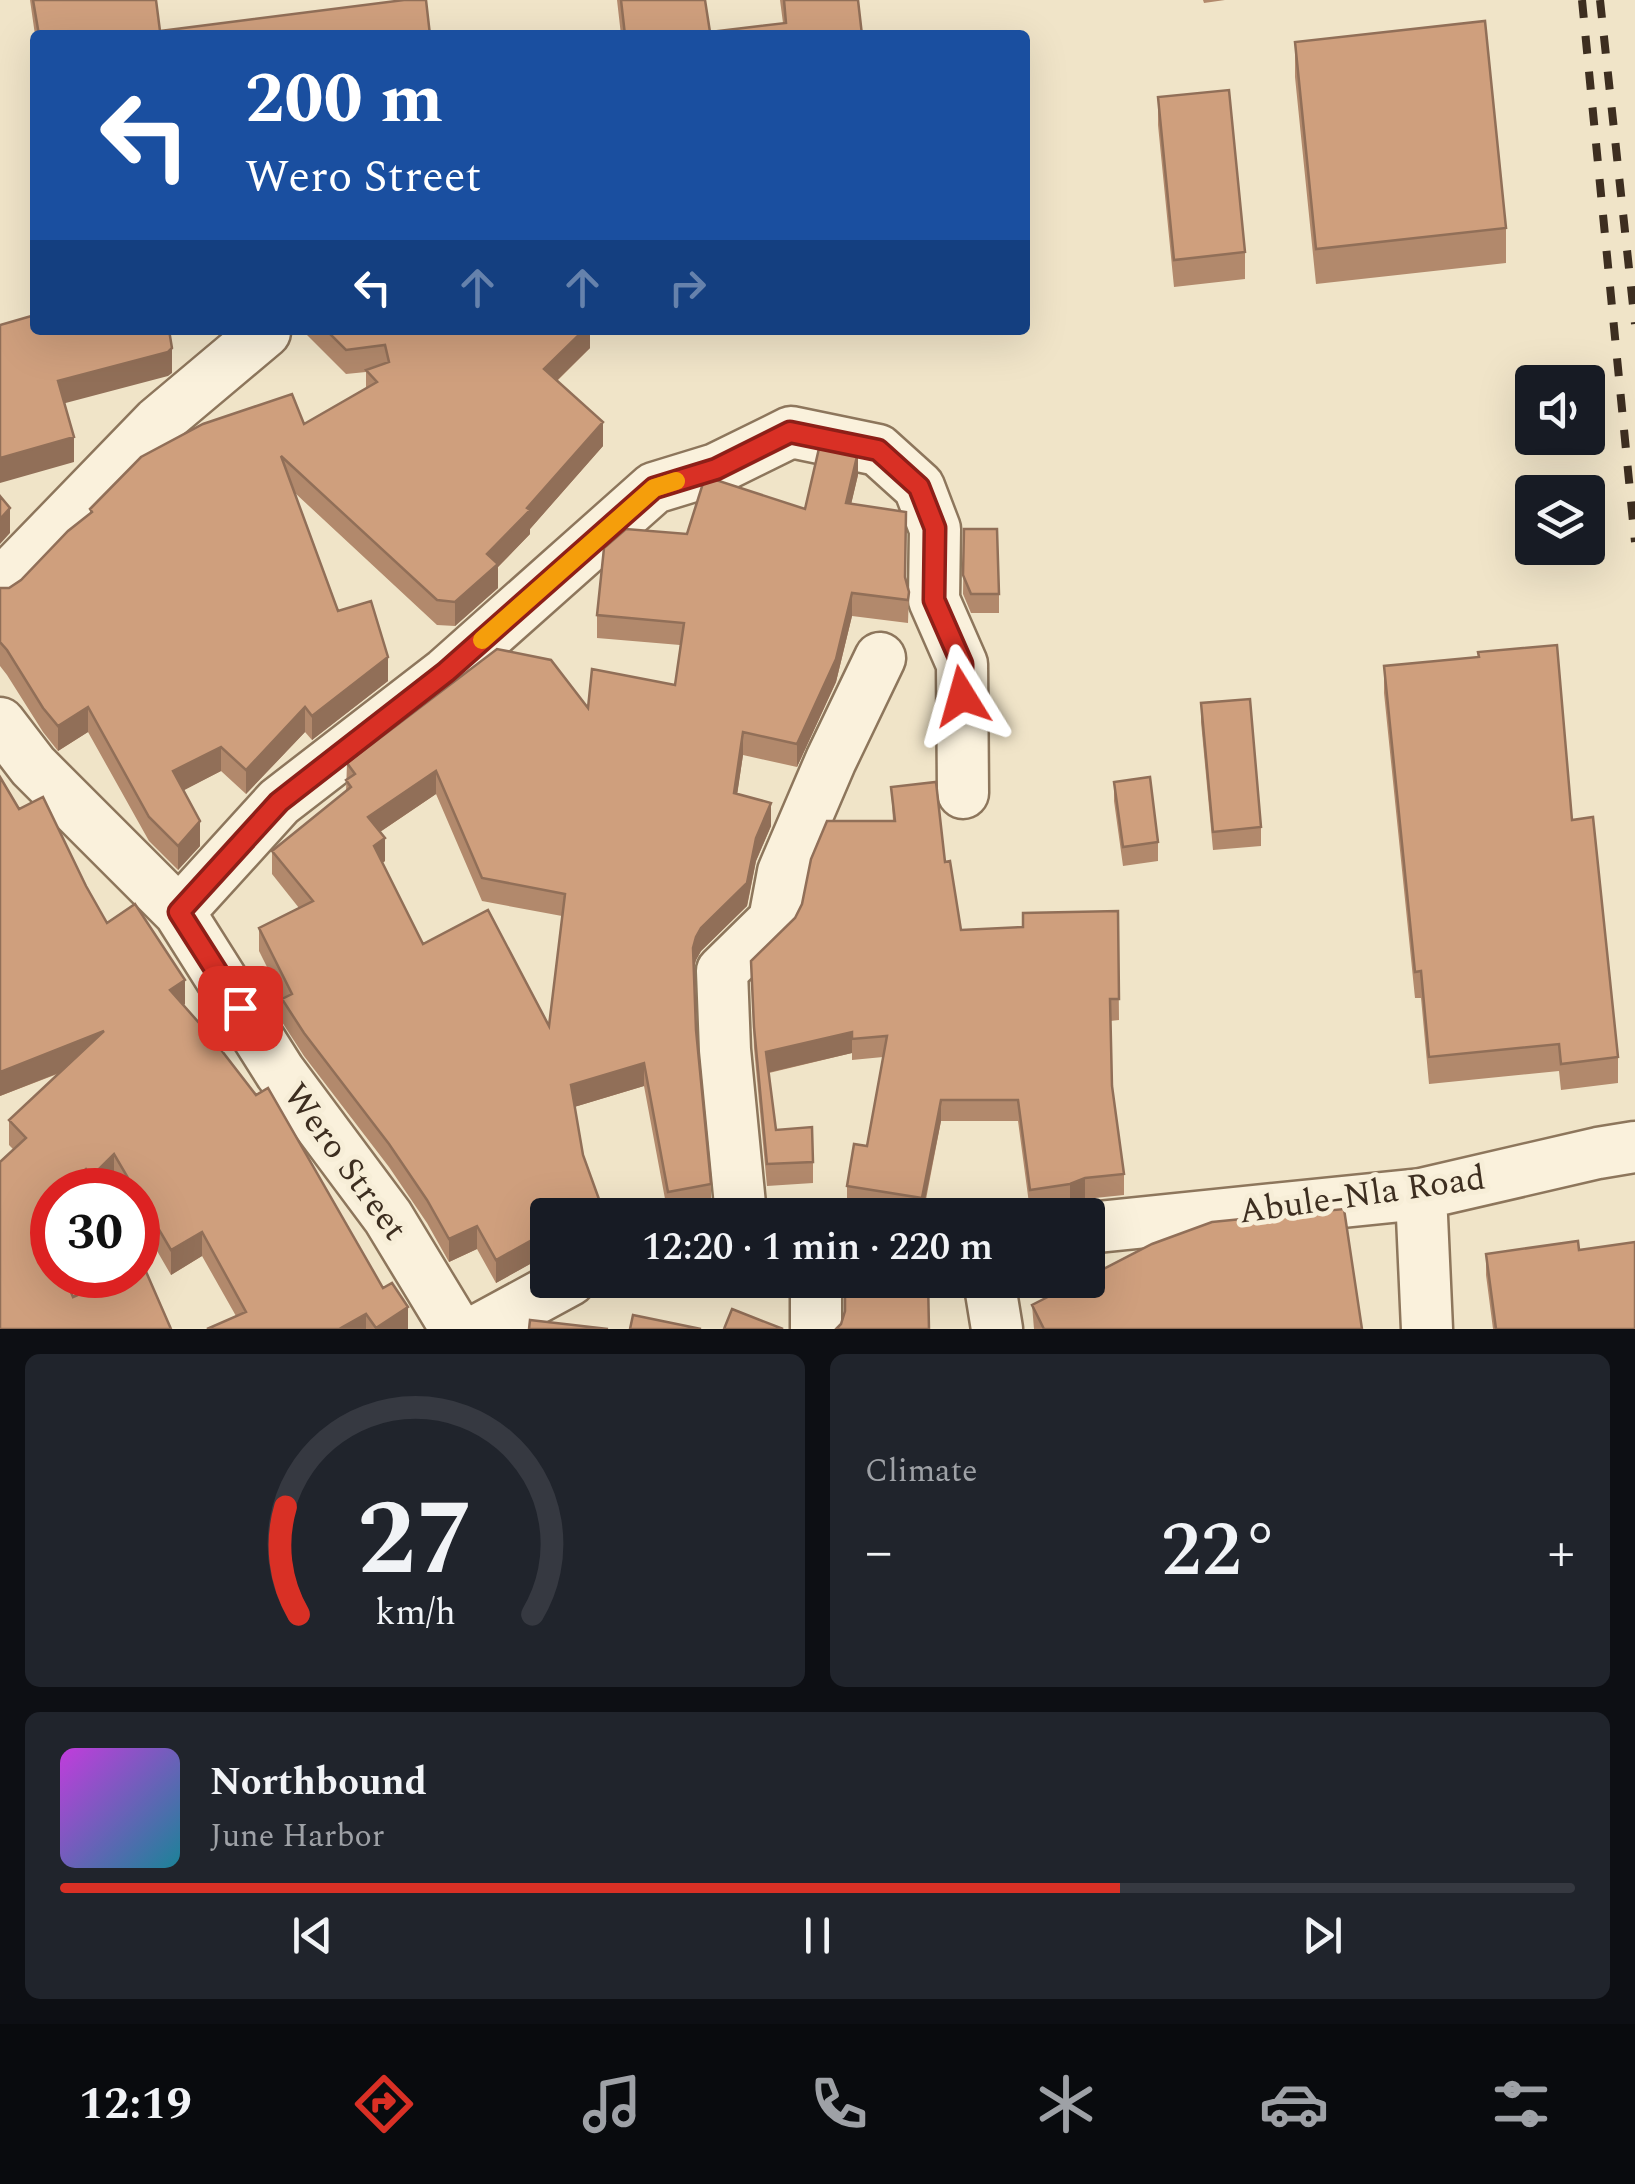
<!DOCTYPE html>
<html lang="en">
<head>
<meta charset="utf-8">
<style>
	body { margin:0; font-family:Spectral,serif; background:#20242c; color:#f1f3f6; height:100vh; display:flex; flex-direction:column; font-size:38px; white-space:nowrap }
	* { box-sizing:border-box; margin:0 }
	p { font-size:32px; color:#9ea1a6 }
	.icon { flex:none; width:55px; height:55px; fill:none; stroke:currentColor; stroke-width:2; stroke-linecap:round; stroke-linejoin:round }
	.map { position:relative; height:1329px; overflow:hidden }
	.side { display:flex; flex-direction:column; gap:25px; padding:25px; background:#0d0f14; flex:1 }
	.side>* { flex:none }
	.guide { position:absolute; left:30px; top:30px; width:1000px; height:305px; border-radius:10px; box-shadow:0 10px 40px #0002; background:#1a4fa0; color:#fff; overflow:hidden }
	.fabs { position:absolute; left:1515px; top:365px; display:grid; gap:20px }
	.fabs a { display:grid; place-items:center; width:90px; height:90px; border-radius:10px; background:#171b24; box-shadow:0 10px 40px #0002; font-size:50px }
	.speed { position:absolute; left:30px; top:1168px; display:flex; gap:20px; font-size:50px; font-weight:700; text-align:center }
	.speed>* { display:grid; place-content:center; width:130px; height:130px; border-radius:50%; background:#171b24; box-shadow:0 10px 40px #0002; line-height:1 }
	.speed .limit { border:15px solid #d22; background:#fff; color:#111 }
	.pin { position:absolute; display:grid; place-items:center; width:85px; height:85px; color:#fff; margin:-42px; border-radius:20px; box-shadow:0 5px 15px #0006 }
	.me { position:absolute; width:110px; margin:-55px; rotate:352deg; stroke-linejoin:round; filter:drop-shadow(0 0 8px #0008) }
	.turn { display:flex; align-items:center; gap:35px; height:210px; padding:0 50px; font-size:45px }
	.turn .icon { width:130px; height:130px; stroke-width:2.5 }
	.turn b { display:block; font-size:70px; line-height:85px }
	.lanes { display:flex; align-items:center; height:95px; padding:0 50px; background:#0003; justify-content:center; gap:50px; direction:ltr }
	.lanes .off { opacity:.35 }
	.big { font-size:75px; font-weight:600; line-height:1.1 }
	.side .tile { flex:1; display:flex; flex-direction:column; justify-content:center; gap:15px; min-width:0; padding:0 35px; border-radius:15px; background:#20242c }
	.side .dial { align-items:center; gap:0 }
	.dial svg { height:260px; overflow:visible; fill:none; stroke:#363941; stroke-width:7; stroke-linecap:round; text-anchor:middle }
	.dial text { fill:#f1f3f6; stroke:none }
	.song { display:flex; align-items:center; gap:30px }
	.cover { width:120px; height:120px; border-radius:15px; background:linear-gradient(135deg,hsl(290 70% 55%),hsl(190 70% 35%)) }
	.played { height:10px; border-radius:5px; background:linear-gradient(90deg,#d93025 70%,#363941 70%) }
	.keys { display:flex; justify-content:space-around; direction:ltr }
	.heat { display:flex; justify-content:space-between; align-items:center; font-size:55px; direction:ltr }
	.side .tiles { flex:1; display:grid; gap:25px; grid-template-columns:1fr 1fr }
	.tile:last-child { grid-column:span 2 }
	.trip { position:absolute; left:530px; top:1198px; width:575px; height:100px; border-radius:10px; background:#171b24; box-shadow:0 10px 40px #0002; font-weight:600; line-height:100px; text-align:center }
	.menu { display:flex; height:160px; justify-content:space-around; align-items:center; background:#090b0e; color:#9ea1a6 }
	.menu .icon { width:70px; height:70px }
	.menu .on { color:#d93025 }
	.menu b { font-size:45px; color:#f1f3f6 }
	.map>svg:first-child { display:block }
</style>
</head>
<body>
<div class="map">
<svg width="1635" height="1329" viewBox="0 0 1635 1329">
	<rect width="100%" height="100%" fill="#f0e4c8"/>
	<g fill="none" stroke-linecap="round" stroke-linejoin="round">
		<!-- minor casing -->
		<g stroke="#8d765c" stroke-width="55">
			<path id="minor" d="M0,585L158,422L265,332
				M0,723L33,766L179,912L280,1072L388,1217L456,1329
				M179,912L279,802L446,673L654,488L716,469L791,432L878,450L919,487L935,529L934,600L962,664L963,793
				M1421,1194L1427,1329
				M741,1215L725,1050L722,971L774,920L783,872L831,760L880,658
				M1088,1228L1421,1194L1598,1153L1635,1147
				M989,1280L997,1329
				M480,1329L570,1280
				M816,1329V1280"/>
		</g>
		<!-- minor -->
		<use href="#minor" stroke="#faf1dc" stroke-width="50"/>
		<!-- rail -->
		<path stroke="#3d2e20" stroke-width="8" stroke-dasharray="18 18" stroke-linecap="butt" d="M1582,0L1635,542
			M1600,0L1635,324"/>
	</g>
	<!-- wall -->
	<path fill="#b2896c" fill-rule="evenodd" d="M30,0H156L160,31L430,35H35Z
		M617,0H705L710,32L783,23L780,0H858L862,35H621Z
		M1203,0H1225L1204,3Z
		M1295,42L1506,228V263L1316,284L1295,77Z
		M1158,97L1245,252V279L1174,287L1158,125Z
		M35,183V237L32,208V184Z
		M302,330H590V348L557,381L603,446L530,529V534L498,567V588L455,626L437,625L295,493L338,611L388,681L312,740L305,732L246,794L221,771L183,790L200,846L178,870L149,841L88,732L58,751L43,732L7,675L0,666V588H9L21,580L90,513V509L304,424L366,389V372L346,374Z
		M776,330H799L798,335Z
		M858,475L851,504L906,578L909,592L908,623L852,616L836,682L797,767L743,755L737,794L771,826L756,861L747,906L701,951L696,960L694,968L696,1030L711,1184V1207L668,1215L644,1086L574,1107L583,1155L600,1215H548V1254L496,1283L477,1249L449,1262L427,1223L389,1167L304,1056L282,1022L283,999L259,951V928L299,908L272,874V851L346,792L347,763L588,708L675,685L680,645L597,638V615L687,534L805,509ZM436,794L482,901L562,916L549,1026L423,944L382,863L385,861L380,832Z
		M964,529L999,594V613H971L963,594Z
		M1384,666L1572,820L1618,1057V1083L1561,1090L1559,1071L1429,1084L1421,998H1415L1384,693Z
		M1201,703L1261,827V846L1213,850L1201,722Z
		M1114,782L1158,842V861L1123,866L1114,801Z
		M891,787L945,862L961,930L1023,927L1118,911L1119,1020L1110,1021L1112,1086L1124,1174V1195L1085,1199L1070,1206L1030,1211L1018,1121H941L923,1215H896L847,1207V1186L867,1146L883,1057L852,1060V1053L769,1073L776,1130L813,1162V1183L767,1186L754,1048L751,961L893,821Z
		M19,809L86,886L107,923L185,1004L184,1005L223,1053L408,1329H207L236,1316L202,1256L171,1275L138,1218V1190H121L114,1178L102,1190H52V1223L45,1230L0,1329L14,1150L9,1145V1120L60,1073L0,1096Z
		M1579,1250L1635,1329H1493L1486,1275V1254Z
		M1032,1305L1362,1329H1034Z"/>
	<!-- shaded-wall -->
	<path fill="#916f58" d="M584,330H590V348L544,393V369Z
		M172,348V373L168,376L58,405V381Z
		M603,422V446L530,529V534L498,567V588L455,626V602L487,554Z
		M74,437V462L0,483V458Z
		M858,452V475L846,526V503Z
		M10,508V533L0,544V519Z
		M852,593V616L836,682L797,767V744Z
		M388,657V681L312,740V716Z
		M88,707V732L58,751V726Z
		M305,707V732L246,794V770Z
		M743,732V755L734,816V793Z
		M221,747V771L173,796V771Z
		M436,771V794L368,840V817Z
		M771,803V826L756,861L747,906L701,951L696,960L693,971V948L696,937L756,838Z
		M200,821V846L178,870V846Z
		M385,838V861L374,869V846Z
		M185,980V1004L170,1014V990Z
		M104,1031V1055L0,1096V1072Z
		M852,1032V1053L766,1073V1052Z
		M644,1063V1086L571,1108V1085Z
		M941,1100V1121L922,1215V1198Z
		M114,1154V1178L102,1190H92V1176Z
		M86,1169V1190H62Z
		M1085,1178V1199L1070,1206V1184Z
		M52,1199V1223L38,1236V1212Z
		M600,1202V1215H576Z
		M477,1226V1249L449,1262V1239Z
		M548,1231V1254L496,1283V1260Z
		M202,1232V1256L171,1275V1250Z
		M408,1307V1329H376Z
		M366,1314V1329H339Z"/>
	<!-- building -->
	<path fill="#cf9f7d" stroke="#916f58" stroke-width="2.5" fill-rule="evenodd" d="M33,0H156L160,31L404,0H426L430,35H39Z
		M621,0H705L710,32L786,23L784,0H858L862,35H625Z
		M1485,21L1506,228L1316,249L1295,42Z
		M1229,90L1245,252L1174,260L1158,97Z
		M35,183V213L32,184Z
		M35,315V330H169L172,348L168,352L58,381L74,437L0,458V325Z
		M326,330H584L544,369L603,422L527,508L530,510L487,554L498,564L455,602L437,600L281,456L338,611L371,601L388,657L312,716L305,707L246,770L221,747L173,771L200,821L178,846L149,817L88,707L58,726L43,708L7,650L0,642V588H9L21,580L68,531L92,512L90,509L141,457L203,424L292,394L304,424L377,382L366,370L389,362L385,345L346,350Z
		M820,444L858,452L846,503L906,512L905,577L909,592L908,600L852,593L836,659L797,744L743,732L734,793L771,803L756,838L747,883L701,928L696,937L693,948L696,1030L711,1184L668,1192L644,1063L571,1085L583,1155L600,1202L576,1215H548V1231L496,1260L477,1226L449,1239L427,1200L389,1144L304,1033L282,999L292,994L259,928L313,901L272,851L351,787L346,780L355,774L347,763L497,649L551,660L588,708L592,669L675,685L684,623L597,615L604,548L626,529L687,534L704,480L710,478L805,509ZM436,771L482,878L565,894L549,1026L488,910L423,944L374,846L385,838L368,817Z
		M0,496L10,508L0,519Z
		M964,529H997L999,594H971L963,575Z
		M1557,645L1572,820L1593,817L1618,1057L1561,1064L1559,1044L1429,1057L1421,971L1415,972L1384,666L1479,657L1478,652Z
		M1250,699L1261,827L1213,832L1201,703Z
		M0,777L19,809L43,797L86,886L107,923L135,904L185,980L170,990L223,1050L222,1051L256,1095L268,1088L383,1288L392,1283L408,1307L376,1328L366,1314L339,1329H207L246,1312L202,1232L171,1250L138,1194V1190H135L114,1154L92,1176L86,1169L62,1190H52V1199L38,1212L52,1247V1275H64L73,1297L125,1275H138V1270L144,1267L171,1329H0V1162L26,1138L9,1120L104,1031L0,1072Z
		M1150,777L1158,842L1123,847L1114,782Z
		M936,782L945,862L950,861L961,930L1023,927V913L1118,911L1119,999H1110L1112,1086L1124,1174L1085,1178L1070,1184L1030,1190L1018,1100H941L922,1198L847,1186L854,1144L867,1146L887,1036L852,1039V1032L766,1052L776,1130L812,1127L813,1162L767,1164L754,1027L751,961L795,918L802,904L811,859L827,821H895L891,787Z
		M1344,1209L1362,1329H1044L1032,1305L1081,1280H1088V1277L1152,1244L1212,1222Z
		M1578,1241L1579,1250L1635,1242V1329H1496L1486,1254Z
		M845,1280H928L929,1329H836L841,1324L845,1311Z
		M732,1309L783,1329H724Z
		M633,1315L701,1329H630Z
		M530,1320L608,1329H529Z"/>
	<g fill="none" stroke-linecap="round" stroke-linejoin="round">
		<!-- route casing -->
		<g stroke="#8d1f18" stroke-width="25">
			<path id="route" d="M240,1008L179,912L279,802L446,672L654,488L716,469L790,432L878,450L919,487L935,528L934,600L962,664V696"/>
		</g>
		<!-- route -->
		<use href="#route" stroke="#d93025" stroke-width="18"/>
		<!-- slow -->
		<path stroke="#f59e0b" stroke-width="18" d="M482,640L654,488L676,481"/>
	</g>
	<g text-anchor="middle" dominant-baseline="central" stroke-width="10" stroke-linejoin="round" paint-order="stroke">
		<!-- street labels -->
		<g font-size="35" fill="#3d2e20" stroke="#f7eed8">
			<text transform="translate(345 1162) rotate(54)">Wero Street</text>
			<text transform="translate(1362 1195) rotate(-8)">Abule-Nla Road</text>
		</g>
	</g>
</svg>
<div class="fabs">
<a><svg class="icon" aria-label="sound" viewBox="0 0 24 24"><path d="M4 9h4l5-4v14l-5-4H4zM17 9q2 3 0 6"/></svg></a>
<a><svg class="icon" aria-label="layers" viewBox="0 0 24 24"><path d="M12 4l9 5-9 5-9-5zM3 14l9 5 9-5"/></svg></a>
</div>
<div class="speed"><div class="limit">30</div></div>
<div class="pin" style="left:240px;top:1008px;background:#d93025"><svg class="icon" aria-label="arrive" viewBox="0 0 24 24"><path d="M6 21V4h12l-3 4 3 4H6"/></svg></div>
<svg class="me" style="left:962px;top:696px" viewBox="-20 -20 40 40"><path d="M0-17L14 15 0 8-14 15z" fill="#d93025" stroke="#fff" stroke-width="4"/></svg>
<div class="trip">12:20 · 1 min · 220 m</div>
<div class="guide">
<div class="turn"><svg class="icon" aria-label="left" viewBox="0 0 24 24"><path d="M17 20v-9H6M10 6l-5 5 5 5"/></svg><div><b>200 m</b>Wero Street</div></div>
<div class="lanes"><svg class="icon" aria-label="left" viewBox="0 0 24 24"><path d="M17 20v-9H6M10 6l-5 5 5 5"/></svg><svg class="icon off" aria-label="ahead" viewBox="0 0 24 24"><path d="M12 20V5M6 11l6-6 6 6"/></svg><svg class="icon off" aria-label="ahead" viewBox="0 0 24 24"><path d="M12 20V5M6 11l6-6 6 6"/></svg><svg class="icon off" aria-label="right" viewBox="0 0 24 24"><path d="M7 20v-9h11M14 6l5 5-5 5"/></svg></div>
</div>
</div>
<section class="side">
<div class="tiles">
<div class="tile dial"><svg viewBox="0 0 100 80">
<path d="M14 69A42 42 0 1 1 86 69"/>
<path d="M14 69A42 42 0 0 1 10 36" stroke="#d93025"/>
<text x="50" y="56" font-size="32" font-weight="700">27</text>
<text x="50" y="72" font-size="11">km/h</text>
</svg></div>
<div class="tile"><p>Climate</p>
<div class="heat"><a>−</a><b class="big">22°</b><a>+</a></div>
</div>
<div class="tile">
<div class="song"><i class="cover"></i><div><b>Northbound</b><p>June Harbor</p></div></div>
<div class="played"></div>
<div class="keys"><svg class="icon" aria-label="previous" viewBox="0 0 24 24"><path d="M18 5L8 12l10 7zM5 5v14"/></svg><svg class="icon" aria-label="pause" viewBox="0 0 24 24"><path d="M8 5v14M16 5v14"/></svg><svg class="icon" aria-label="next" viewBox="0 0 24 24"><path d="M6 5l10 7-10 7zM19 5v14"/></svg></div>
</div>
</div>
</section>
<nav class="menu">
<b>12:19</b>
<svg class="icon on" aria-label="directions" viewBox="0 0 24 24"><path d="M12 3l9 9-9 9-9-9zM9 14v-3h6M13 9l2 2-2 2"/></svg>
<svg class="icon" aria-label="music" viewBox="0 0 24 24"><path d="M9 18V5l10-2v13"/><circle cx="6" cy="18" r="3"/><circle cx="16" cy="16" r="3"/></svg>
<svg class="icon" aria-label="phone" viewBox="0 0 24 24"><path d="M5 4h4l2 5-3 2q2 4 5 5l2-3 5 2v4C11 20 4 13 5 4z"/></svg>
<svg class="icon" aria-label="climate" viewBox="0 0 24 24"><path d="M12 3v18M4 7l16 10M4 17L20 7"/></svg>
<svg class="icon" aria-label="car" viewBox="0 0 24 24"><path d="M5 17H2v-5l4-1 3-4h7l3 4 3 1v5h-3M9 17h6M6 11h13"/><circle cx="7" cy="17" r="2"/><circle cx="17" cy="17" r="2"/></svg>
<svg class="icon" aria-label="filters" viewBox="0 0 24 24"><path d="M4 7h16M4 17h16"/><circle cx="9" cy="7" r="2"/><circle cx="15" cy="17" r="2"/></svg>
</nav>
</body>
</html>
